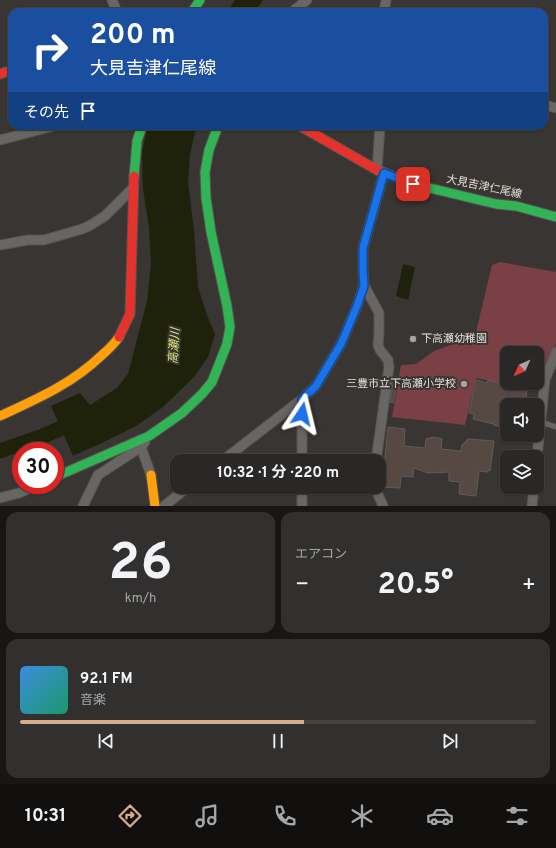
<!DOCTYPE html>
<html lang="ja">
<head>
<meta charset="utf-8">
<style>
	body { margin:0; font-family:Overpass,"Noto Sans JP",sans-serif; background:#32302e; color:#f1f3f6; height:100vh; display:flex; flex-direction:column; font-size:15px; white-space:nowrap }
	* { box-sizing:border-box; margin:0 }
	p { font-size:13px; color:#a5a6a7 }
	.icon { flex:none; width:22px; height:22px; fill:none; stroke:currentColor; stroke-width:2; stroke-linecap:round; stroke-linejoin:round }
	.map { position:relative; height:506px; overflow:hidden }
	.panel { display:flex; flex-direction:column; gap:6px; padding:6px; background:#171615; flex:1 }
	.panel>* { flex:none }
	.guide { position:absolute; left:8px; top:8px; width:540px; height:122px; border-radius:12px; box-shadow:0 1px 3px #0004,0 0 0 1px #464443; background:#1a4fa0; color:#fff; overflow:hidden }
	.needle { width:26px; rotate:225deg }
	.fabs { position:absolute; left:500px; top:346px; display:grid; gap:8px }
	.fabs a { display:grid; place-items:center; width:44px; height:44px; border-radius:8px; background:#2a2826; box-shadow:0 1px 3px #0004,0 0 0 1px #464443; font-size:20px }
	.speed { position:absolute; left:12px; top:442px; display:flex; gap:8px; font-size:20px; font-weight:700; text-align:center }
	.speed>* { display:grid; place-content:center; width:52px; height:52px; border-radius:50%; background:#2a2826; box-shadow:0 1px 3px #0004,0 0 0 1px #464443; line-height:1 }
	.speed .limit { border:6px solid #d22; background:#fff; color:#111 }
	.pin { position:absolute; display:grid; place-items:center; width:34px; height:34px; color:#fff; margin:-17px; border-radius:8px; box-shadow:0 2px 6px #0006 }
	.me { position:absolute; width:44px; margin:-22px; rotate:10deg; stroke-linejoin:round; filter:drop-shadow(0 0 3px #0008) }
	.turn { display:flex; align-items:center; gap:14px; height:84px; padding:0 16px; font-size:18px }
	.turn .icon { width:52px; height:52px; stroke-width:2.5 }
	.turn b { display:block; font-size:28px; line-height:34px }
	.then { display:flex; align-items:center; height:38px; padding:0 16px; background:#0003; gap:8px; font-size:15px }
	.big { font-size:30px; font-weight:700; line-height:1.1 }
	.panel .widget { flex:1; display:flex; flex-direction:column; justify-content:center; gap:6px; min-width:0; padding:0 14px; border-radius:12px; background:#32302e }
	.panel .dial { align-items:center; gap:0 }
	.dial b { font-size:52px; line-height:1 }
	.song { display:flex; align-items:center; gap:12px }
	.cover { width:48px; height:48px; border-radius:6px; background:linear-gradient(135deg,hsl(210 70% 55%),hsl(160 70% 35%)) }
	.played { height:4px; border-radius:2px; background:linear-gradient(90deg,#d6ab8b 55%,#464443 55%) }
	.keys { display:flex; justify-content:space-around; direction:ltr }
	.heat { display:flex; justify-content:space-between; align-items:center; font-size:22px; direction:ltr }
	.panel .tiles { flex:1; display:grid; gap:6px; grid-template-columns:1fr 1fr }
	.widget:last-child { grid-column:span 2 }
	.trip { position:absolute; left:170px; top:454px; width:216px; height:40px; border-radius:12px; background:#2a2826; box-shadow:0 1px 3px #0004,0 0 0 1px #464443; font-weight:700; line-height:40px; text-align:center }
	.tab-bar { display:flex; height:64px; justify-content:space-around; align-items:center; background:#11100f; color:#a5a6a7 }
	.tab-bar .icon { width:28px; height:28px }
	.tab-bar .active { color:#d6ab8b }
	.tab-bar b { font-size:18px; color:#f1f3f6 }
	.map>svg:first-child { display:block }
</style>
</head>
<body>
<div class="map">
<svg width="556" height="506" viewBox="0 0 556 506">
	<rect width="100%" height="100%" fill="#383532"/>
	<!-- green -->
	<path fill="#7a4045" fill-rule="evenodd" d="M500,262L556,272V344L539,385L527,388L476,378L465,425L392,417L401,365L416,364L434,351L475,336L492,265ZM507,353H537V383H507Z"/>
	<!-- water -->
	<path fill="#1f220b" d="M235,0H263L254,12H227Z
		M149,126H199L195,133L190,154L188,183L194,231L198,287L207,315L215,334L208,357L194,377L163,407L136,426L104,442L73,456L51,406L80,393L90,405L117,388L128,374L147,301L151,263L149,227L143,189L142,153L146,133Z
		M403,264L415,267L408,300L396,296Z"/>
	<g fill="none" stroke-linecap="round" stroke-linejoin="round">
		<!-- river -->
		<path stroke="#1f220b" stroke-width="15" d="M0,451L43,436L78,421"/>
	</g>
	<!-- building -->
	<path fill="#564842" stroke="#5f5c5b" d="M476,380L487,383L488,380L516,387L515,389L527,391L526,397L534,399L533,405H507V422L505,428L494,425V424L473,419L474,414L469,413Z
		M393,382L397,383L393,403L390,402Z
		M388,427L405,429L404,446L425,448L426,439L434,437L442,439L441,449L461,451L462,445L468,439L494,441L490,471L488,470V472L479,471L476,496L459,494L460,482L449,481V472L428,473L414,468L413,477L401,476L400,488L382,487Z"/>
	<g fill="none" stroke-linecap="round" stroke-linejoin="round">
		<!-- lane casing -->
		<g stroke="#565351" stroke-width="6">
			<path id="lane" d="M541,422L556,427"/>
		</g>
		<!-- street casing -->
		<g stroke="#565351" stroke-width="11">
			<path id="street" d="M112,0L117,12
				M292,12L307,0
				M384,12L386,0
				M544,105L556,108
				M0,140L12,137L53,126
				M377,170L380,126
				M0,245L28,240H44L82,229L89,226L105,216L133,188
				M302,399V461
				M145,442L141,447L151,475
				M537,457L545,380L556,352
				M222,461L302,399L316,386L341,344L357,306L364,285
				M376,461L389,367L388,360L380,350L378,345L379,333V313L364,285L363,271V248L384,173
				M302,487V506
				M375,487L383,506
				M0,498L19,493L37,485
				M83,506L98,475L141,447
				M164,506L188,487
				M532,506L534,487"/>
		</g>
		<!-- fast casing -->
		<g stroke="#565351" stroke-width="11">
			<path id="fast" d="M192,12L200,0
				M385,173L413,184L496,204L516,206L556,217
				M134,176L137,141L142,126
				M55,477L149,436L182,413L202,394L212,382L227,344L230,327L227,306L211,232L206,198L205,172L209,150L218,126"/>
		</g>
		<!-- slow casing -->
		<g stroke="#565351" stroke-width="11">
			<path id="slow" d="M0,416C37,399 72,384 102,355C109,349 114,344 119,337
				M151,475L155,506"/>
		</g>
		<!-- jam casing -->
		<g stroke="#565351" stroke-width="11">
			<path id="jam" d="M0,74L12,70
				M300,126L377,170L385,173
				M119,337L130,314L134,176"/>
		</g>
		<!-- lane -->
		<use href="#lane" stroke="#686663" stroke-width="4.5"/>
		<!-- street -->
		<use href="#street" stroke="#686663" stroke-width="9"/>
		<!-- fast -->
		<use href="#fast" stroke="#30b455" stroke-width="9"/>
		<!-- slow -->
		<use href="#slow" stroke="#ff9f0a" stroke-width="9"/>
		<!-- jam -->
		<use href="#jam" stroke="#e5322d" stroke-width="9"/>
	</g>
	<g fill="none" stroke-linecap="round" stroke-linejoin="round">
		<!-- route casing -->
		<g stroke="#114b97" stroke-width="10">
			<path id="route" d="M302,414V399L316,386L341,344L357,306L364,286L363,271V248L384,173L413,184"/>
		</g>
		<!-- route -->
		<use href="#route" stroke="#1a73e8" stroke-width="7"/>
	</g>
	<!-- markers -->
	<g fill="#a7a4a0" stroke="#3a3530" stroke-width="1.5">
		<circle cx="413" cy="339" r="4"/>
		<circle cx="464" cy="384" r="4"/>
	</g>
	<g text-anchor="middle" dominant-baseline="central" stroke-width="4" stroke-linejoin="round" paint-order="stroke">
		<!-- street labels -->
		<g font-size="11" fill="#e3e0dc" stroke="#3a3530">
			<text transform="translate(484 187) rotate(12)">大見吉津仁尾線</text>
		</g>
		<!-- poi labels -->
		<g font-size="11" fill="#e3e0dc" stroke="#3a3530" text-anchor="start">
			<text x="421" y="339">下高瀬幼稚園</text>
			<text x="456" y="384" text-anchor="end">三豊市立下高瀬小学校</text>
		</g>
		<!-- water labels -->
		<g font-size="12" font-style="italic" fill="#daea7e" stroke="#3a3530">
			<text transform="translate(175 346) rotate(-86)">高瀬川</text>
		</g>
	</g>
</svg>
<div class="fabs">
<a><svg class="needle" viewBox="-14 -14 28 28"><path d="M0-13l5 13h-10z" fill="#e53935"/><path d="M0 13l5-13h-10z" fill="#a5a6a7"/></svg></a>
<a><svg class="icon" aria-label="sound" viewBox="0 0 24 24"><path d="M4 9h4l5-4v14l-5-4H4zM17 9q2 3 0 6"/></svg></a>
<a><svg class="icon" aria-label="layers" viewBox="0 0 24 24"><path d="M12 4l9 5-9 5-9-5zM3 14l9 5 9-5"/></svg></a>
</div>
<div class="speed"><div class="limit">30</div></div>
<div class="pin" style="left:413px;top:184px;background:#d93025"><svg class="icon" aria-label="arrive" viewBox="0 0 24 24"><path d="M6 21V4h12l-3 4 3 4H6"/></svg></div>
<svg class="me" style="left:302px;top:414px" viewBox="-20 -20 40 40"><path d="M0-17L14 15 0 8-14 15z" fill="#1a73e8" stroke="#fff" stroke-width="4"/></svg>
<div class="trip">10:32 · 1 分 · 220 m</div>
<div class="guide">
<div class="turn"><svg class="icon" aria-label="right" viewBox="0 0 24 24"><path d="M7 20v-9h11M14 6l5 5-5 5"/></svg><div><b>200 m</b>大見吉津仁尾線</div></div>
<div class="then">その先<svg class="icon" aria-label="arrive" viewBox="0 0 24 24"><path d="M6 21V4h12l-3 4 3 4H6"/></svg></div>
</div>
</div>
<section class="panel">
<div class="tiles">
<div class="widget dial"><b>26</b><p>km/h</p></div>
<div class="widget"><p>エアコン</p>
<div class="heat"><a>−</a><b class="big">20.5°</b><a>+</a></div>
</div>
<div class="widget">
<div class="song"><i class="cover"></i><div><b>92.1 FM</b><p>音楽</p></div></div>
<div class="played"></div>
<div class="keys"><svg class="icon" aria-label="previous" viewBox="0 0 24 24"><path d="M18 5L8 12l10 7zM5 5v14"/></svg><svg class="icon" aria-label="pause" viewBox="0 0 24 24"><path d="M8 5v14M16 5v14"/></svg><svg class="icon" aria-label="next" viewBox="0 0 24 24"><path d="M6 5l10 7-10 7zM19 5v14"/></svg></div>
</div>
</div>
</section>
<nav class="tab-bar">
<b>10:31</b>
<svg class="icon active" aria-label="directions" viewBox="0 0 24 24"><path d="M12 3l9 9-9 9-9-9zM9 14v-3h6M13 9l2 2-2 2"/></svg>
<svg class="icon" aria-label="music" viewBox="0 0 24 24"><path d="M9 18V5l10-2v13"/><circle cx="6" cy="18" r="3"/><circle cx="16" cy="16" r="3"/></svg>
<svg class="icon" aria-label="phone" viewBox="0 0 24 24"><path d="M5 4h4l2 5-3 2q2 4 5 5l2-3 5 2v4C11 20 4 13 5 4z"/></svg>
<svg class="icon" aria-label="climate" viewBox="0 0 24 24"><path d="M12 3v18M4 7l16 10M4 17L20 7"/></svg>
<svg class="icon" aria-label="car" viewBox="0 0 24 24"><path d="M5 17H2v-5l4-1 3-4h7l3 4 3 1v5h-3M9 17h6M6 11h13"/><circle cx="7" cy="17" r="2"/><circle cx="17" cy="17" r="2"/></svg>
<svg class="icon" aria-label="filters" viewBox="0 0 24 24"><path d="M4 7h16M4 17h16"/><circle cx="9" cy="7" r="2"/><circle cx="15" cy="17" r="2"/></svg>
</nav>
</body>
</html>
